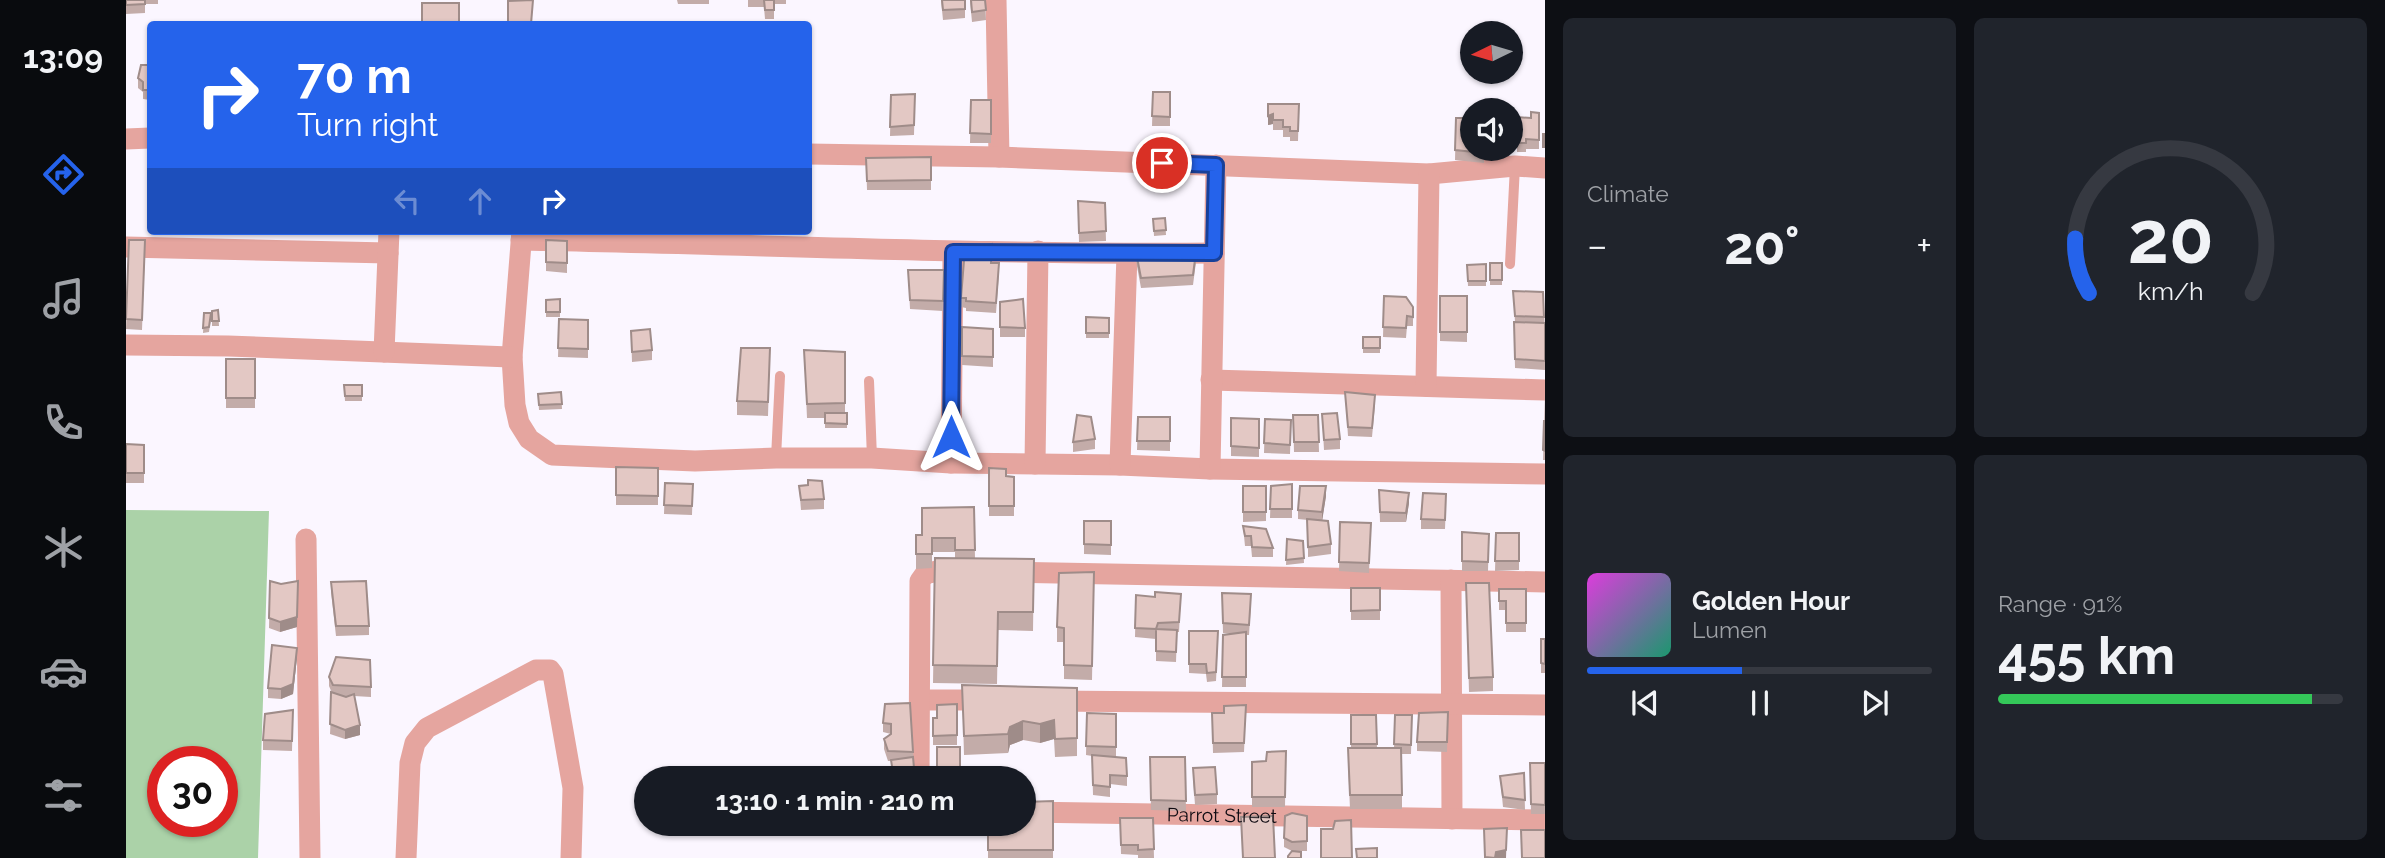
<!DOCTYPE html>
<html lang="en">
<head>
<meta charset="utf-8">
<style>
	body { margin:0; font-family:Raleway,sans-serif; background:#20242c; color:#f1f3f6; height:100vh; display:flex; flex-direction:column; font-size:26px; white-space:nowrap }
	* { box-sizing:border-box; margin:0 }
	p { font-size:23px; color:#9ea1a6 }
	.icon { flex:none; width:38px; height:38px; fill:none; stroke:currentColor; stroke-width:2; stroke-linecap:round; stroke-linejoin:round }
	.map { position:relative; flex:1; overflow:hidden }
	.sheet { display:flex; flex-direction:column; gap:18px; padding:18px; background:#0d0f14; width:840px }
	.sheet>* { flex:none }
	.top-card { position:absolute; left:21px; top:21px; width:665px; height:214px; border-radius:7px; box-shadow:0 2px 5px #0004; background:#2563eb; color:#fff; overflow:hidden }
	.needle { width:46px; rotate:265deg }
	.fabs { position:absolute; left:1334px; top:21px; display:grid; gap:14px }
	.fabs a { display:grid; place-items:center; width:63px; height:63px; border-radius:50%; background:#171b24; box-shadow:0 2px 5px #0004; font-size:35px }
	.speed { position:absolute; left:21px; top:746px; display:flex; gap:14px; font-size:35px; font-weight:700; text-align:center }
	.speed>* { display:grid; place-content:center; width:91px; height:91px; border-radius:50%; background:#171b24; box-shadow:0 2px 5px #0004; line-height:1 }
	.speed .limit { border:10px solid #d22; background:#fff; color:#111 }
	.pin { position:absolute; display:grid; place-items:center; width:60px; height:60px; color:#fff; margin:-30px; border:4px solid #fff; border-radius:50%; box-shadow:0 2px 7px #0007 }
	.me { position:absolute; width:77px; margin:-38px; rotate:0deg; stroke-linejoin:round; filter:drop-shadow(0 0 5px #0008) }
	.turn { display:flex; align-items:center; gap:24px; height:147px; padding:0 35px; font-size:32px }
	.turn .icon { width:91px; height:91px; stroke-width:2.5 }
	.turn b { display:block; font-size:49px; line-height:60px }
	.lanes { display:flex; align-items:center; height:66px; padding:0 35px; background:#0003; justify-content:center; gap:35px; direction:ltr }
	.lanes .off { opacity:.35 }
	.big { font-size:52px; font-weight:700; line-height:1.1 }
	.sheet .card { flex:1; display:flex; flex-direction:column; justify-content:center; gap:10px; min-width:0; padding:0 24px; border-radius:10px; background:#20242c }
	.sheet .dial { align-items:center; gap:0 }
	.dial svg { height:182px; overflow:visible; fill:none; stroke:#363941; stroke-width:7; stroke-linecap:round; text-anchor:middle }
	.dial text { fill:#f1f3f6; stroke:none }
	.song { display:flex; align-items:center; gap:21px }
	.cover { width:84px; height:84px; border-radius:10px; background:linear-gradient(135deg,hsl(300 70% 55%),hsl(160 70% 35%)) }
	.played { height:7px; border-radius:4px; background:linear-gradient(90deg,#2563eb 45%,#363941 45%) }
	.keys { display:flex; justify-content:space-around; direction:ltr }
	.heat { display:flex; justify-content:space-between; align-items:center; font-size:38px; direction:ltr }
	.charge { height:10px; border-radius:5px; background:linear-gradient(90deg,#34c759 91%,#363941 0) }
	.sheet .tiles { flex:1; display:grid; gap:18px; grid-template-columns:repeat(2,1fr) }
	.trip { position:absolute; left:508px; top:766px; width:402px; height:70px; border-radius:35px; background:#171b24; box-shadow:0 2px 5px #0004; font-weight:700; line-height:70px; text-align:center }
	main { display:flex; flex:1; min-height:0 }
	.tab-bar { display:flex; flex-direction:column; width:126px; justify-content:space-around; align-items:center; background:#090b0e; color:#9ea1a6 }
	.tab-bar .icon { width:49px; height:49px }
	.tab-bar .selected { color:#2563eb }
	.tab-bar b { font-size:32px; color:#f1f3f6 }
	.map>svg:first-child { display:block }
</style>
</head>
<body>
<main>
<nav class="tab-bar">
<b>13:09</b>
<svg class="icon selected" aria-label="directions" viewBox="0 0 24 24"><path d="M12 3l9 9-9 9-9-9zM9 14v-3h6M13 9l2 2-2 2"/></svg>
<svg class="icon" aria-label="music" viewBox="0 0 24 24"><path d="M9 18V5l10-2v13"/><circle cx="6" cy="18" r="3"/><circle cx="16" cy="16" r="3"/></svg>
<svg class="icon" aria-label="phone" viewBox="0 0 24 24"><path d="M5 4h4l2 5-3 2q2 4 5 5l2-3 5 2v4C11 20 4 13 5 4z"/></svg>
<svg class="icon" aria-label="climate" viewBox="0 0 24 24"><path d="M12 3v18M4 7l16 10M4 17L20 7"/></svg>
<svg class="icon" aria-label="car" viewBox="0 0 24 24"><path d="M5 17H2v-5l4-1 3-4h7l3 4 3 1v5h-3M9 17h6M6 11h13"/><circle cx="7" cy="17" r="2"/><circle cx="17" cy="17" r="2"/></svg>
<svg class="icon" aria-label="filters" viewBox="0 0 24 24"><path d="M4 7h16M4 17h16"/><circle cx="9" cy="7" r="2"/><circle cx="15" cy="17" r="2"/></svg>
</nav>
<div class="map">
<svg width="1419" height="858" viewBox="0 0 1419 858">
	<rect width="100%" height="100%" fill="#fbf6ff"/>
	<!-- grass -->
	<path fill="#abd2a8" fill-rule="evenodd" d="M0,510L143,511L132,858H0ZM37,761H96V821H37Z"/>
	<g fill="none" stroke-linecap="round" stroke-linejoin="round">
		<!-- lane -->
		<path stroke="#e5a59f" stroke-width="10" d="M1384,264L1389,166
			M743,381L746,458
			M650,458L654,376"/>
		<!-- street -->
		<g stroke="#e5a59f" stroke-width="21">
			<path d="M870,0L873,157"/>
			<path d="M0,139L24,138"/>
			<path d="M682,154L873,157L1303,174L1389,166L1419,168"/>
			<path d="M396,231L386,357L389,405L393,423L403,439L426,455L569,461L650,458H746L825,463L994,465L1084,469L1419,474"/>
			<path d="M395,240C626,244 857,255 1088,253"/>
			<path d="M0,247L262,253"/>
			<path d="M0,345L102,346L386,357"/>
			<path d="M258,352L263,231"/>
			<path d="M1085,380L1419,390"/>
			<path d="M1300,386L1303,174"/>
			<path d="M825,463L827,252"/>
			<path d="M909,464L912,251"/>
			<path d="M994,465L1001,254"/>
			<path d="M1084,469L1090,165"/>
			<path d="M180,539L184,858"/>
			<path d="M881,572L1419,582"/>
			<path d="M1325,580L1326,819"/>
			<path d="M794,700H862"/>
			<path d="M922,701L1419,705"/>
			<path d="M793,779L794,581L799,574L811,571L835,572"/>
			<path id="s1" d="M898,812L1419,820"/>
			<path d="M280,858L284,763L289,743L301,728L410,670H424L427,674L447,788L445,858"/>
		</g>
	</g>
	<!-- wall -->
	<path fill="#c3aca9" d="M0,0H32V4H19V13L0,14Z
		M551,0H583V4H552Z
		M622,0H660V4H648V19H639L638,7H622Z
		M815,0H839V18L817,20Z
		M844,0H859L860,20L846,22Z
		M24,65V100L17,99V92L12,88V78Z
		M1027,92H1044V126H1026Z
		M789,94L788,135L764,136L765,95Z
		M845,100H865V143H844Z
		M1142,104H1173L1172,141H1164V137H1157V130H1147V124L1142,125Z
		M1413,113V149H1400V152H1391V117L1405,118Z
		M1330,118L1358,149V163L1329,160Z
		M805,157V190H741L740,158Z
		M952,201L979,203L980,241L953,242Z
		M1039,218L1040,235L1028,236L1027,219Z
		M3,240L19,250L16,330L0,329Z
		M1010,252L1070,262L1067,285L1015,288L1010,261Z
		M420,262L441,263V273L420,271Z
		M865,263L873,273L870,313L840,311V308L835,307V298Z
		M1364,263H1376V285H1364Z
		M1360,264V286H1342L1341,265Z
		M782,270H818L817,311L784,309Z
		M1387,291L1417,292L1419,329V370L1389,368L1388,322H1389Z
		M1258,296L1287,307V326H1281L1280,338L1257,337Z
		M1314,296H1341V342L1314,341Z
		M434,299V317H420V300Z
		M874,302L899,328V337H874Z
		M92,310L93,326H86V311Z
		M78,313L85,318L83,332L77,333Z
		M960,317L983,318V338H960Z
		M433,319L462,320V358L432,357Z
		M867,329V367L836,365V356Z
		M505,331L526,350V360L506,362Z
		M1237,337H1254V353H1237Z
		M644,348L642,416L611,415V401Z
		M678,350L719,352V413H721V428H699V418H681Z
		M100,359H129V408H100Z
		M218,385H236V401H219Z
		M435,392L436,409L413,410L412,394Z
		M1219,392L1249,405L1246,437L1222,436Z
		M1419,394V460H1417Z
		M1196,414L1214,439V449L1198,450Z
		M1167,415H1192L1193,452H1168Z
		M1012,417H1044V451L1011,450Z
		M1105,418L1133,419V457L1105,456Z
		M1139,419L1165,420L1164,454L1138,453Z
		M969,439V449L947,452V442Z
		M0,444L18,445V483H0Z
		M490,467L532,468V505H490Z
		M863,468L880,476L888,477V516H863Z
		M682,480L698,499V509L675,510L673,486L682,485Z
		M539,483L567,484L566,515L538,514Z
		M1166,484V518H1144L1145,486Z
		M1117,486H1140V521L1117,522Z
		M1253,490L1283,503L1280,522H1254Z
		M1200,496L1196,520L1205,544V554L1182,557V520L1172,519V510Z
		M1320,503L1319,529H1295V519Z
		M848,507L849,558L908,559L907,631L872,630L871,684L807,683L809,558H829V552H806V568L790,569V535H796Z
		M958,521H985V555L958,554Z
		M1214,522L1245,523L1243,573L1213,571Z
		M1117,526L1147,548V557H1126L1125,546H1119Z
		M1336,532L1363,534L1362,571H1336Z
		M1370,533H1393V570L1369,571Z
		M1161,539L1177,541L1178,563L1160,565Z
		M968,572L966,680L938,679V642H931V627Z
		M144,581L171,627L154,632L143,628Z
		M205,582L243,626V635L210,636L205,592Z
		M1340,583L1367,677V691L1343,692Z
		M1225,588H1254V620H1225Z
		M1373,589H1400V632H1380V610H1373Z
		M1096,593L1125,603L1123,635H1120V687H1096L1097,635L1108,634L1097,633Z
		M1055,594L1053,632H1051L1050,662L1030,661V639L1009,637L1010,595L1029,597Z
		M1063,631L1092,640L1090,681L1081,682L1080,674L1063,673Z
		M1415,639H1419V673H1415Z
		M171,657L167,694L155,699L142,698V688Z
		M203,677L245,687V697L228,696L234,735L219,739L204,734L206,693L203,686Z
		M836,685L951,688V756L929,757L928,739L914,743L897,740L884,745L882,753L838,755Z
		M784,703L789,779H766L765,761H762L758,749V739L765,734L757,732V723Z
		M831,704V745H807V718H811Z
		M1120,705L1118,752L1087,753L1086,713H1098Z
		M167,710L166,751L137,750V740Z
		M1322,712L1321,752L1291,751V742Z
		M961,713L990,714V757L974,756L1001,776V786L984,784V797L967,795L966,756L960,755Z
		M1225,715H1250L1251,748H1268L1269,715H1286L1285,754H1276V809H1224L1222,762L1225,748Z
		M811,747H834V779H811Z
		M1160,751L1159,807H1126V762L1140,761Z
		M1024,757H1059L1060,811L1025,810Z
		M1404,763H1419V814H1405Z
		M1398,773L1399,810L1377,807L1374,776Z
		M1067,778L1091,794V804L1069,805Z
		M927,801V858H862V824Z
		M1181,816V851H1166L1158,847V838Z
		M994,818H1027L1028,858H1012V855L995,854Z"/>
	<!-- shaded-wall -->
	<path fill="#9f8c89" d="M1147,114V124L1142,125V116Z
		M1200,486V496L1196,522V512Z
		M1283,493V503L1280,522V513Z
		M172,591L171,627L154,632V622Z
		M171,648V657L167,694L155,699V689Z
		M928,720V739L914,743V724Z
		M897,721V740L884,745L882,753V734L884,727Z
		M234,725V735L219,739V730Z
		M1381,828L1380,858H1369L1370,852Z"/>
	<!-- building -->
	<path fill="#e3c8c4" stroke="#9f8c89" stroke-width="2" d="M0,0H19V4L0,5Z
		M407,0L405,24H382V1Z
		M638,0H648V10H639Z
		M816,0H839V9L817,10Z
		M845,0H859L860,10L846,12Z
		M296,3H333V24H296Z
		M15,65H24V90H17V82L12,78Z
		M1027,92H1044V117L1026,116Z
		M789,94L788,125L764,127L765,95Z
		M845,100H865V134L844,133Z
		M1142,104H1173L1172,131H1164V127H1157V120H1147V114L1142,116Z
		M1405,112L1413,113V140L1400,139V143H1391V117L1405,118Z
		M1330,118H1346V149H1358V153L1329,150Z
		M1417,134H1419V147H1417Z
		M805,157V180L741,181L740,158Z
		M952,201L979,203L980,231L953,233Z
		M1039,218L1040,230L1028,231L1027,219Z
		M3,240H19L16,320L0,319Z
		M420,240L441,241V263L420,262Z
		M866,244L865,263H873L870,303L840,301V298H835L839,248Z
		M1010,252H1070L1067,275L1015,278Z
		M1364,263H1376V280H1364Z
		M1360,264V281H1342L1341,265Z
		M782,270H818L817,301L784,300Z
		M1387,291L1417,292L1418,317L1389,316Z
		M1258,296L1280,297L1287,307V317L1281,316L1280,328L1257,327Z
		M1314,296H1341V332H1314Z
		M434,299V312H420V300Z
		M897,299L899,328L874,327V302Z
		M92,310L93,321H86V311Z
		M78,313H85L83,327L77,328Z
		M960,317L983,318V333H960Z
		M433,319L462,320V349L432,348Z
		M1388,322L1419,323V361L1389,359Z
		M836,327L867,329V357L836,356Z
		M524,329L526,350L506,352L505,331Z
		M1237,337H1254V348H1237Z
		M615,348H644L642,402L611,401Z
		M678,350L719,352V403L681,404Z
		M100,359H129V398H100Z
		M218,385H236V396H219Z
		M435,392L436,404L413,405L412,394Z
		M1219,392L1249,395L1246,428L1222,427Z
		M699,413H721V424L699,423Z
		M1211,413L1214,439L1198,440L1196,414Z
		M951,415L965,417L969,439L947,442Z
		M1167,415H1192L1193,442H1168Z
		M1012,417H1044V441H1011Z
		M1105,418L1133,419V448L1105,446Z
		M1139,419L1165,420L1164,445L1138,443Z
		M1418,421H1419V451L1417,450Z
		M0,444L18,445V473H0Z
		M490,467L532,468V496L490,495Z
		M863,468L880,469V476L888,477V506H863Z
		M682,480L696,481L698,499L675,500L673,486L682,485Z
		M539,483L567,484L566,506L538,505Z
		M1166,484V509H1144L1145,486Z
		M1117,486H1140V512H1117Z
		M1174,486H1200L1196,512L1172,510Z
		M1253,490L1283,493L1280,513L1254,512Z
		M1297,493L1320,494L1319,520L1295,519Z
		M848,507L849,550H829V538H806V554H790V535H796V508Z
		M1181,519L1202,521L1205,544L1182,547Z
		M958,521H985V545L958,544Z
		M1214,522L1245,523L1243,563L1213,562Z
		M1117,526L1140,529L1147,548L1126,547L1125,536H1119Z
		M1336,532L1363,534L1362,562L1336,561Z
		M1370,533H1393V561H1369Z
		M1161,539L1177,541L1178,558L1160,560Z
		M809,558L908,559L907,612H872L871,666L807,665Z
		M968,572L966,666L938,665V628L931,627L933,573Z
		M144,581L155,584L172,581L171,617L154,622L143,618Z
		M240,581L243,626H210L205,582Z
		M1340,583H1363L1367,677L1343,678Z
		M1225,588H1254V610L1225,611Z
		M1373,589H1400V623H1380V601H1373Z
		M1029,592L1055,594L1053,622L1032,623L1030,629L1051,630L1050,652L1030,651V629L1009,628L1010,595L1029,597Z
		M1096,593L1125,594L1123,625L1097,623Z
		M1063,631H1092L1090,672L1081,673L1080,664H1063Z
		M1120,632V677H1096L1097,635Z
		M1415,639H1419V664L1415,663Z
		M146,645L171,648L167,684L155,689L142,688Z
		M210,657L244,660L245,687L207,685L203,677Z
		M836,685L951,688V738L929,739L928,720L914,724L897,721L884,727L882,734L838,736Z
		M205,692L220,697L228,694L234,725L219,730L204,724Z
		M784,703L787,752L762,751L758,739L765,734V724L757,723L759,704Z
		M831,704V735L807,736V718H811V705Z
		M1120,705L1118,743H1087L1086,713H1098V706Z
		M167,710L166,741L137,740L139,714Z
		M1322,712L1321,742H1291L1293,713Z
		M961,713L990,714V747L960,746Z
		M1225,715H1250L1251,744H1225Z
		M1269,715H1286L1285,745L1268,744Z
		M811,747H834V777H811Z
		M1222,748H1275L1276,795H1224Z
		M1160,751L1159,797H1126V762L1140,761L1141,752Z
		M966,755L1000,758L1001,776L984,775V787L967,785Z
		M787,757L789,779H768L765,760Z
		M1024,757H1059L1060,801L1025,800Z
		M1404,763H1419V805L1405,804Z
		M1089,767L1091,794L1069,795L1067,768Z
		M1398,773L1399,800L1377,797L1374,776Z
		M927,801V850H862V824H898V802Z
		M1166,813L1181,816V841L1166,842L1158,838L1159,816Z
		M1147,816L1149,858H1117L1115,817Z
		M994,818H1027L1028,849L1012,850V845H995Z
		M1225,820L1226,858H1195V829H1207L1209,821Z
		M1381,828L1380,850L1370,852L1369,858L1359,857L1358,829Z
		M1395,830H1419V858H1396Z
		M1251,848V858H1231L1230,849Z
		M1166,851L1175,852V858H1162V856Z"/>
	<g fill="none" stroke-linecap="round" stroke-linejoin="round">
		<!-- route casing -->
		<g stroke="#184099" stroke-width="18">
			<path id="route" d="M825,437L827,252L1088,253L1090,165L1036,163"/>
		</g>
		<!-- route -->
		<use href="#route" stroke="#2563eb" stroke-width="12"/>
	</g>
	<g text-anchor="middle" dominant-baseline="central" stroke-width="5" stroke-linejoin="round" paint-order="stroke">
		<!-- street labels -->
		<g font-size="19" fill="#0f0b12" stroke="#fbf6ff">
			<text stroke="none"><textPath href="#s1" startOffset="198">Parrot Street</textPath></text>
		</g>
	</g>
</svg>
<div class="fabs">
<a><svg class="needle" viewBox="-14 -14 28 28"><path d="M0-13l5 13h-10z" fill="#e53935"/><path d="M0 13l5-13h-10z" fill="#9ea1a6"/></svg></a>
<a><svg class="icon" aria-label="sound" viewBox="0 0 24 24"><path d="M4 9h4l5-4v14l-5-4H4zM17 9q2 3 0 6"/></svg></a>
</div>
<div class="speed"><div class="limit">30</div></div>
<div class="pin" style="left:1036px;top:163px;background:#d93025"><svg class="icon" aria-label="arrive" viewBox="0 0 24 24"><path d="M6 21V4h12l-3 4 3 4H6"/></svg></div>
<svg class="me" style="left:825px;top:437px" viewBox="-20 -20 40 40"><path d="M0-17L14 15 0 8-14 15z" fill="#2563eb" stroke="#fff" stroke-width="4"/></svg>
<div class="trip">13:10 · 1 min · 210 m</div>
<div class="top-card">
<div class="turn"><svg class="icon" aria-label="right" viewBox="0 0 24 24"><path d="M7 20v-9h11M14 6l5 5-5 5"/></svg><div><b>70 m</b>Turn right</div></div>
<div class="lanes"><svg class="icon off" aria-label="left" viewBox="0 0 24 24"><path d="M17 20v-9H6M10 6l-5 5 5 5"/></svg><svg class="icon off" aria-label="ahead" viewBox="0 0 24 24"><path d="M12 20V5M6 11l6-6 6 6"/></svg><svg class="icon" aria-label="right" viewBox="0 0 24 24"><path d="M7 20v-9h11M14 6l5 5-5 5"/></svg></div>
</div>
</div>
<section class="sheet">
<div class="tiles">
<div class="card"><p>Climate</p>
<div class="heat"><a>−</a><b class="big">20°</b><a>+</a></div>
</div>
<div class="card dial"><svg viewBox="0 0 100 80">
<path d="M14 69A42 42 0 1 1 86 69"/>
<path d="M14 69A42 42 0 0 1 8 45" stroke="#2563eb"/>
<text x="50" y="56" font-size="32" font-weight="700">20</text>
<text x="50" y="72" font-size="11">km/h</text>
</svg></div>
<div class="card">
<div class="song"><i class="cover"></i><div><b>Golden Hour</b><p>Lumen</p></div></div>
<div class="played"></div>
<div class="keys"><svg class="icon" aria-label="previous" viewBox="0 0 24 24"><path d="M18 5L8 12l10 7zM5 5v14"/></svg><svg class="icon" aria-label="pause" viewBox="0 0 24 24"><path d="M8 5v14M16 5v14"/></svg><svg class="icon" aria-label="next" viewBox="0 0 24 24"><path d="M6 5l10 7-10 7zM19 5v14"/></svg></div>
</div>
<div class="card"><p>Range · 91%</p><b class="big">455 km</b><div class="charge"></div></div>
</div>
</section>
</main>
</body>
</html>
